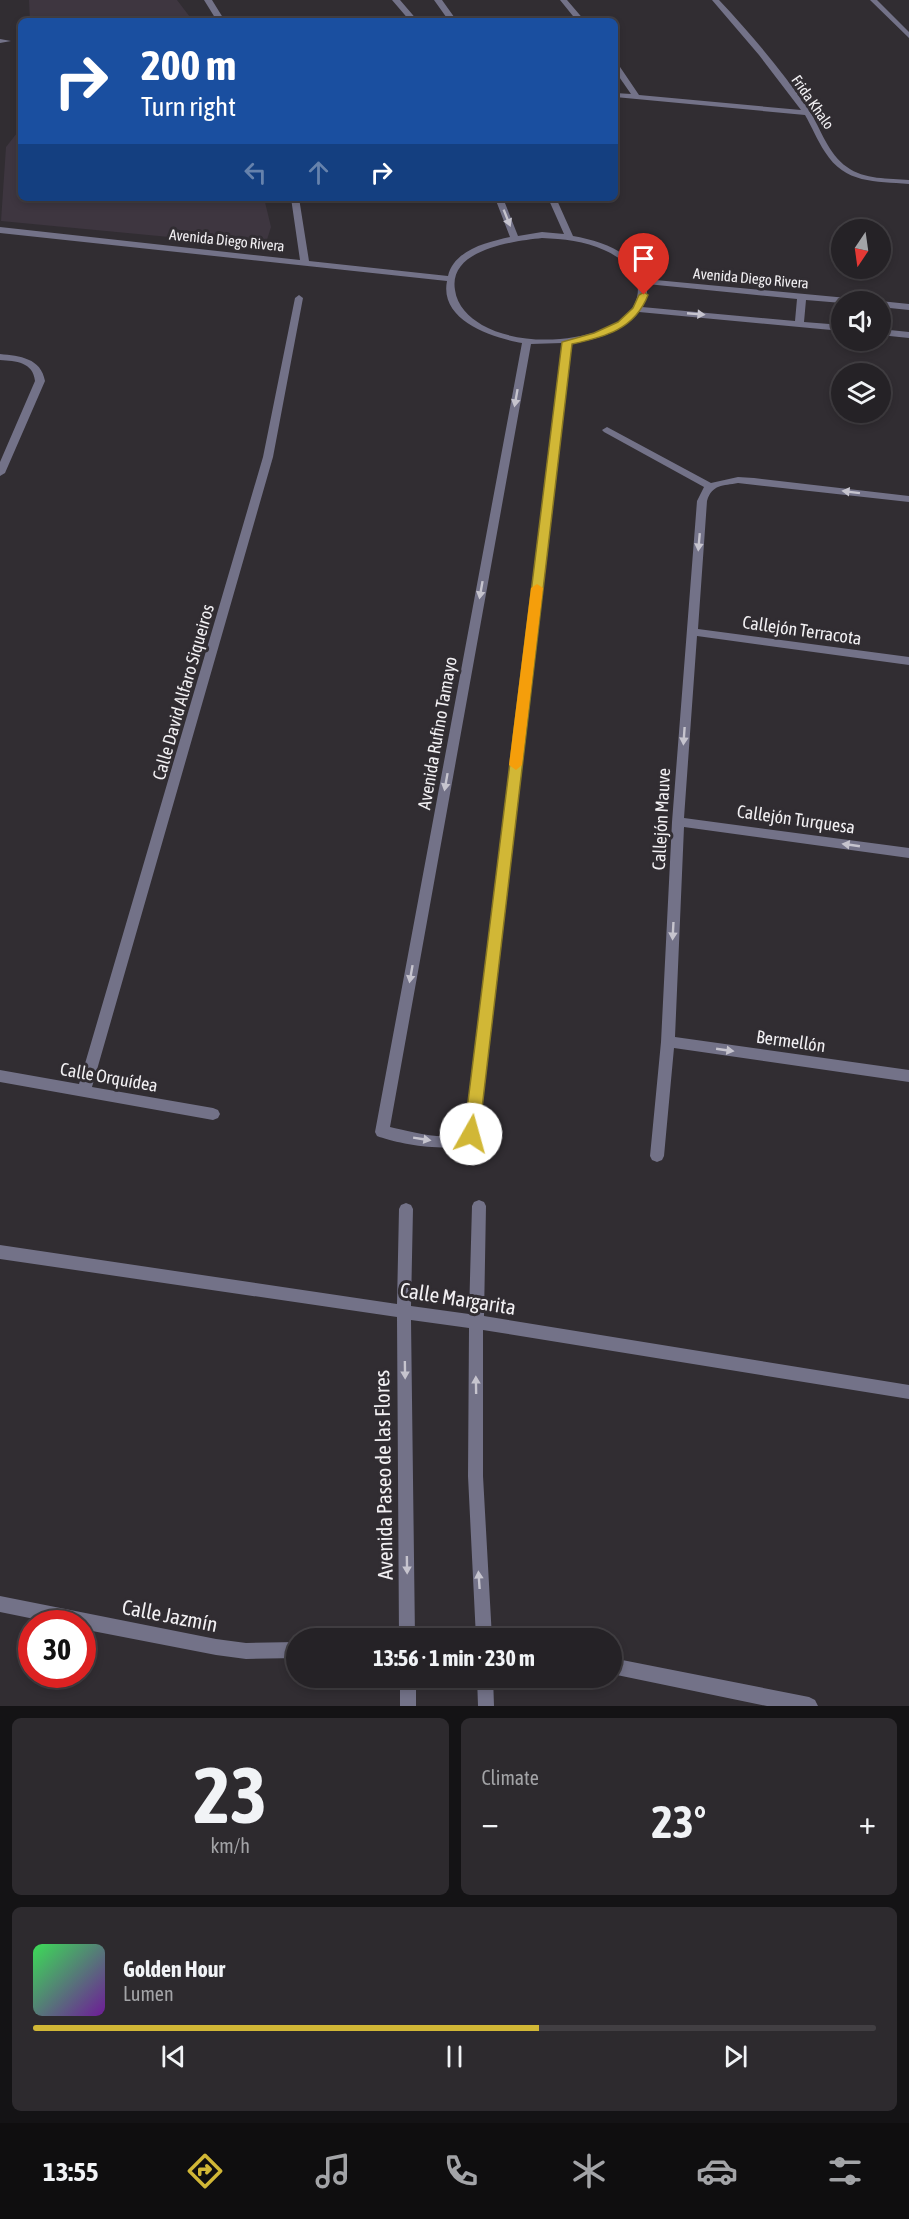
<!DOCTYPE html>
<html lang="en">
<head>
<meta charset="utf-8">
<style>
	body { margin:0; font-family:"Asap Condensed",sans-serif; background:#2d2a2e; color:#f1f3f6; height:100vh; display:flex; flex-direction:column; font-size:22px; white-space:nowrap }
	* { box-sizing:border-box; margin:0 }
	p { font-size:20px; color:#a3a4a7 }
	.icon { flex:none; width:33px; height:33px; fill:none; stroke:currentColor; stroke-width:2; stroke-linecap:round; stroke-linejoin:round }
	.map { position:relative; height:1706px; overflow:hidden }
	.details { display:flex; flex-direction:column; gap:12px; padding:12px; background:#141315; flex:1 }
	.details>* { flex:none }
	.banner { position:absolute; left:18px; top:18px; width:600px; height:183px; border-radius:9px; box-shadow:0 3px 9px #0003,0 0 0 2px #423f43; background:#1a4fa0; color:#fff; overflow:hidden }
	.needle { width:39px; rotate:193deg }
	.tools { position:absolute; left:831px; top:219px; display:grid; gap:12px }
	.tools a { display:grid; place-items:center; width:60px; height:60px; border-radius:50%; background:#252226; box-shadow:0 3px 9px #0003,0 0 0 2px #423f43; font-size:30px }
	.speed { position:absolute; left:18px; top:1610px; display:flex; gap:12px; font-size:30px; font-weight:700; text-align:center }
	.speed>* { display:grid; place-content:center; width:78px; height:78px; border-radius:50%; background:#252226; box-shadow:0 3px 9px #0003,0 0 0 2px #423f43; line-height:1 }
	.speed .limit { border:9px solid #d22; background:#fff; color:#111 }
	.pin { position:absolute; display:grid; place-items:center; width:51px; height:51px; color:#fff; margin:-62px -26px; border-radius:50% 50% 50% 0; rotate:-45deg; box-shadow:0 0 6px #0007 }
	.pin .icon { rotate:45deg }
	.me { position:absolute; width:66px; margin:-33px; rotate:7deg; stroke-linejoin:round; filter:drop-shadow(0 0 4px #0008) }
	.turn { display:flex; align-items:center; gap:21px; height:126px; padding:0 24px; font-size:27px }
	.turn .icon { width:78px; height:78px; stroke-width:2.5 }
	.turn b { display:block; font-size:42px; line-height:51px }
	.lanes { display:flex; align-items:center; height:57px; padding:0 24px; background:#0003; justify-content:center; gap:30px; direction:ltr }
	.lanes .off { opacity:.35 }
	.big { font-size:45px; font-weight:700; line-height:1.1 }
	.details .tile { flex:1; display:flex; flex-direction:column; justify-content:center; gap:9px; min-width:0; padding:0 21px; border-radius:9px; background:#2d2a2e }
	.details .dial { align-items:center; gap:0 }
	.dial b { font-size:78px; line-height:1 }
	.song { display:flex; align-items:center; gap:18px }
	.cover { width:72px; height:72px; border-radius:9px; background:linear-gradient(135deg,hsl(130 70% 55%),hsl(280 70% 35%)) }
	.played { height:6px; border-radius:3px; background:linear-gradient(90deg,#d1b736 60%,#423f43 60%) }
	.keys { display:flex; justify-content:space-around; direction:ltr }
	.heat { display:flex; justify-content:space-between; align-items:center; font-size:33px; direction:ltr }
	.details .tiles { flex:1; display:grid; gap:12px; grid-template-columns:1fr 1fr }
	.tile:last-child { grid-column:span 2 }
	.trip { position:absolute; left:286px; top:1628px; width:336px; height:60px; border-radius:30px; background:#252226; box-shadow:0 3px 9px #0003,0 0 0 2px #423f43; font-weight:700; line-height:60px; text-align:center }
	.menu { display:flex; height:96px; justify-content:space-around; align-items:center; background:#0f0e0f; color:#a3a4a7 }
	.menu .icon { width:42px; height:42px }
	.menu .on { color:#d1b736 }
	.menu b { font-size:27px; color:#f1f3f6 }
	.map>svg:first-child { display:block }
</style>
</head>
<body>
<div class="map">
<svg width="909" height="1706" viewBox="0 0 909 1706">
	<rect width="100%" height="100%" fill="#312d32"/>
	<!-- built -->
	<path fill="#3e3640" d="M29,0H177L193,21H30Z
		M21,128V198H264L271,227L265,246L1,221L6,147Z"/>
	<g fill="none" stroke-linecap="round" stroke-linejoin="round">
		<!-- minor -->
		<path fill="#737288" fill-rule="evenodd" d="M204,0H212L225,21H217Z
			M392,0H400L418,21H410Z
			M434,0H442L457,21H449Z
			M560,0H567L585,21H577Z
			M712,0H719C751,34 782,71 809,110C821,129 828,154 847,167C864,180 889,178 909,180V184C875,181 845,184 825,152C817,140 812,127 805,115L615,97V93L631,94L615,71V64H618L639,95L801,110L759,55Z
			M870,0H877L909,32V38Z
			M0,39L11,41L0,43Z
			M291,198H299L309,261L448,276C454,250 487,242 510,237L495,198H503L518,236L542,232L564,234L548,198H556L573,236C601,241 631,251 645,279L858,299L862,302H842V303L806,300L804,322L842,325V331L639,312C622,333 597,338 571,342L478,1134C466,1158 398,1144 377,1136L375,1132L522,343C493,338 439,321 447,281L0,233V227L300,260ZM542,238C563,239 585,241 604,250C650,270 649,312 602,330C566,343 516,344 482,325C469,317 457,306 455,290C448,249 514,241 542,238ZM647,284L797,299L795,321L642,307L647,294ZM562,343L465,1131C449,1143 408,1131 390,1127L531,344Z
			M299,295L303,298L273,457L92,1087L213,1108L218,1110L220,1114L218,1118L213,1120L0,1082V1070L79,1084L263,457L295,298Z
			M880,301L909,304V310L880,307Z
			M880,329L909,332V338L880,335Z
			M0,354C20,356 41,358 45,381L5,473L0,476V462L35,381C33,362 16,361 0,360Z
			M607,427L711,483L738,477L754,478L909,496V502L738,483C723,486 712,484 707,501L698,629L909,657V665L697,636L684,818L909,848V858L684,827L675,1037L909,1070V1082L674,1048L664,1156L662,1160L657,1162L652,1160L650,1156L661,1042L672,822L697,501L704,487L604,432L602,430Z
			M479,1200L484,1202L486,1206L484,1316L909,1385V1399L483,1330V1476L492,1638H476L468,1476L469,1328L411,1320L415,1638H399L397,1317L0,1259V1245L397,1304L399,1209L401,1205L406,1203L411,1205L413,1209L411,1306L469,1314L472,1206L474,1202Z
			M0,1596L216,1639L246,1643L297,1642V1658L246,1659L216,1655L82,1629V1623H54L0,1612Z
			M612,1658L809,1697L815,1700L818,1706H767L612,1674Z
			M400,1677H416V1706H400Z
			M477,1677H493L494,1706H478Z"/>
	</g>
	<!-- one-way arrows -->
	<defs><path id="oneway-solid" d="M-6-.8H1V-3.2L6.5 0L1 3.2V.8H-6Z" transform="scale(1.5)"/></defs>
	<g fill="#c6c4ce">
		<use href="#oneway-solid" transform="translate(507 218) rotate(68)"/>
		<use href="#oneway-solid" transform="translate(696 314) rotate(5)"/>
		<use href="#oneway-solid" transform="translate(516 398) rotate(100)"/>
		<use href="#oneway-solid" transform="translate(851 492) rotate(-173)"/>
		<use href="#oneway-solid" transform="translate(699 542) rotate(95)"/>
		<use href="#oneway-solid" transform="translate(481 590) rotate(100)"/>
		<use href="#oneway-solid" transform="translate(684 736) rotate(94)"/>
		<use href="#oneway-solid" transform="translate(446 782) rotate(100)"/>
		<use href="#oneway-solid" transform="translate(851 845) rotate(-172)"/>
		<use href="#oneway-solid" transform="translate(673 931) rotate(93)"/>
		<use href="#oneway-solid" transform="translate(411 974) rotate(100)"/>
		<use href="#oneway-solid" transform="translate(725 1050) rotate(8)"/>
		<use href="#oneway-solid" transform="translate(422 1139) rotate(9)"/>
		<use href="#oneway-solid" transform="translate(405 1370) rotate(89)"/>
		<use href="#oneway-solid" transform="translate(476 1385) rotate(-91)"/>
		<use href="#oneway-solid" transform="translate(407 1565) rotate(89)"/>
		<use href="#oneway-solid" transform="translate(479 1580) rotate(-94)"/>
	</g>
	<!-- route -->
	<path fill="#d1b736" stroke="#887723" stroke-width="1.5" d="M644,292L648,295C635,329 605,337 572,344L479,1134L477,1138L471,1140L466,1138L464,1134L562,342L594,333L618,322L633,308L639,295Z"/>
	<!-- slow -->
	<path fill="#f59e0b" d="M537,584L543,588L522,765L516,770L509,765L531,588Z"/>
	<g text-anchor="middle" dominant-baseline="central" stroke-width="6" stroke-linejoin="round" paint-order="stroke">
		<!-- far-street labels -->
		<g font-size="15" fill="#f2f0f3" stroke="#312d32">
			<text transform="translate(813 102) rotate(55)">Frida Khalo</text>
			<text transform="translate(227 240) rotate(6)">Avenida Diego Rivera</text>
			<text transform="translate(751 278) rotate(5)">Avenida Diego Rivera</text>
		</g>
		<!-- street labels -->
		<g font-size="18" fill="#f2f0f3" stroke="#312d32">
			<text transform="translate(802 630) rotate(8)">Callejón Terracota</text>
			<text transform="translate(183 692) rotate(-74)">Calle David Alfaro Siqueiros</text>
			<text transform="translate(437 733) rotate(-80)">Avenida Rufino Tamayo</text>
			<text transform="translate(661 819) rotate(-87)">Callejón Mauve</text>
			<text transform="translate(796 819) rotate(8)">Callejón Turquesa</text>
			<text transform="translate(791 1041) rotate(8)">Bermellón</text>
			<text transform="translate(109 1077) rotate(10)">Calle Orquídea</text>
		</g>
		<!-- near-street labels -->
		<g font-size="21" fill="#f2f0f3" stroke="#312d32">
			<text transform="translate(458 1298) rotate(9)">Calle Margarita</text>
			<text transform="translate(383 1475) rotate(-91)">Avenida Paseo de las Flores</text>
			<text transform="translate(170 1615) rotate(11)">Calle Jazmín</text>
		</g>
	</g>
</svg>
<div class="tools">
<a><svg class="needle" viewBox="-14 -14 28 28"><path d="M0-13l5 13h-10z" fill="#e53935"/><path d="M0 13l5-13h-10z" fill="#a3a4a7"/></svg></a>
<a><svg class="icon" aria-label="sound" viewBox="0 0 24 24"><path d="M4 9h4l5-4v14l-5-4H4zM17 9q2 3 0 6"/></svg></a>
<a><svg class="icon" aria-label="layers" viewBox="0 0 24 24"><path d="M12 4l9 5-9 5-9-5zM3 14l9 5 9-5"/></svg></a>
</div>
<div class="speed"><div class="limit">30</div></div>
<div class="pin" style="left:644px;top:295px;background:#d93025"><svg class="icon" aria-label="arrive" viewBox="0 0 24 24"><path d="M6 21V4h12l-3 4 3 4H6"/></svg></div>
<svg class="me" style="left:471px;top:1134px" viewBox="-20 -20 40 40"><circle r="19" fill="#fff"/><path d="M0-13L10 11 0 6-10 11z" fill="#d1b736"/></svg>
<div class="trip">13:56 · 1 min · 230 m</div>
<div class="banner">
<div class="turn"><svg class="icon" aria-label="right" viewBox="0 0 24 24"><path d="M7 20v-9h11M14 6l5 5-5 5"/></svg><div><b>200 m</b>Turn right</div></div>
<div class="lanes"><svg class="icon off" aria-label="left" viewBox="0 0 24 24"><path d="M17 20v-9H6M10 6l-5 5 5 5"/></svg><svg class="icon off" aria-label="ahead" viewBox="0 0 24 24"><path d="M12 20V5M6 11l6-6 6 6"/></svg><svg class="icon" aria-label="right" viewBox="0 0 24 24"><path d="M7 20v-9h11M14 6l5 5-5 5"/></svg></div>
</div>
</div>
<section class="details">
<div class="tiles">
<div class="tile dial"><b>23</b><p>km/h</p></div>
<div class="tile"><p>Climate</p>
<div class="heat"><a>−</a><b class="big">23°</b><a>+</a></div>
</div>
<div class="tile">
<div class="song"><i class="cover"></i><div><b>Golden Hour</b><p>Lumen</p></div></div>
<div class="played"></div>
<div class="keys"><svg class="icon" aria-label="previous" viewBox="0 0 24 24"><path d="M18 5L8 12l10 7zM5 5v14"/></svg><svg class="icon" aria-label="pause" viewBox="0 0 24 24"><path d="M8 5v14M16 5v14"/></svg><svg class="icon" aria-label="next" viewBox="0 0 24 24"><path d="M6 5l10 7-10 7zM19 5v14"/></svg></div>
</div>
</div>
</section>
<nav class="menu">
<b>13:55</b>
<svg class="icon on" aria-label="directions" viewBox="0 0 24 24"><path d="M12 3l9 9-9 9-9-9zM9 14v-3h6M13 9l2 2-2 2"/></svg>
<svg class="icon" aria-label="music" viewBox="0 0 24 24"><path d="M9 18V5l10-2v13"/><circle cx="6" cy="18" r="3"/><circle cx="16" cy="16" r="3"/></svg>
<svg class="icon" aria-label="phone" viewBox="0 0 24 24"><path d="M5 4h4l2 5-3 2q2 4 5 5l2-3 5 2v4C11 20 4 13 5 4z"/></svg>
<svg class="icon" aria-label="climate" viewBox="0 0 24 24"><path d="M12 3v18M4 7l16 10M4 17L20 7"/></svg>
<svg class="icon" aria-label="car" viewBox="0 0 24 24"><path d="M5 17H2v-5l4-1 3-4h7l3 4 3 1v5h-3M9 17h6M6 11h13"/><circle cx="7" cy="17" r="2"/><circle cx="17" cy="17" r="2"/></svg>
<svg class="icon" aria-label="filters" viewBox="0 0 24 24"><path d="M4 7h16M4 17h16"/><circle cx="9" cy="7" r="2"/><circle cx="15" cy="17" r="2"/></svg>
</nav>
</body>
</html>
